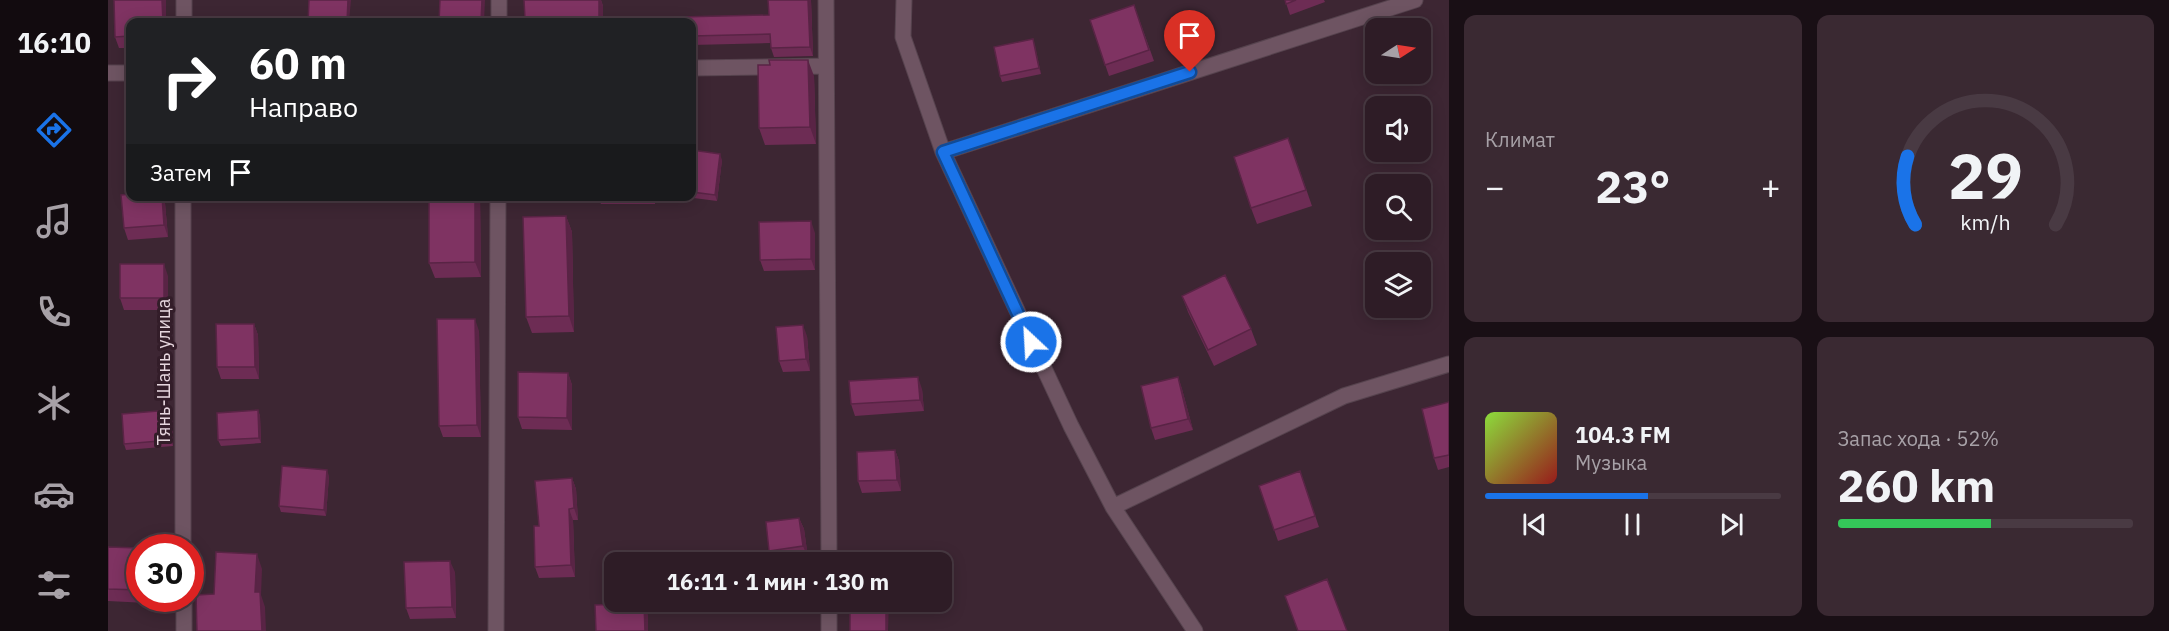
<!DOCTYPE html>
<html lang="ru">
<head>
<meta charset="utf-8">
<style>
	body { margin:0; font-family:"IBM Plex Sans",sans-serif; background:#3a2932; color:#f1f3f6; height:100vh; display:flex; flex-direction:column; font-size:22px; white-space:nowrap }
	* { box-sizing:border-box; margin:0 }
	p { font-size:20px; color:#a7a1a7 }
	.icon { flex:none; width:33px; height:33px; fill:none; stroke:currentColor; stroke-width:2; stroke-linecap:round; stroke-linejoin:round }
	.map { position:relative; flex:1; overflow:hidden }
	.details { display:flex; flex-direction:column; gap:15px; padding:15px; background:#190f15; width:720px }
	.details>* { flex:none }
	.guide { position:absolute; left:18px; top:18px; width:570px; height:183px; border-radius:12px; box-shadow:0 3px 15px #0003,0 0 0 2px #493a43; background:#202124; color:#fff; overflow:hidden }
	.needle { width:39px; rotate:78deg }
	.buttons { position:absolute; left:1257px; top:18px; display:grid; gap:12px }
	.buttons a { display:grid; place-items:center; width:66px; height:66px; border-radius:12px; background:#2e1c26; box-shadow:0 3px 15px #0003,0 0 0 2px #493a43; font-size:30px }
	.speed { position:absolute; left:18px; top:534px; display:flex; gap:12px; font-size:30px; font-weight:700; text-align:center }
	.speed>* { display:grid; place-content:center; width:78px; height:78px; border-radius:50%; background:#2e1c26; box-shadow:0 3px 15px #0003,0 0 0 2px #493a43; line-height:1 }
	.speed .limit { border:9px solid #d22; background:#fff; color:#111 }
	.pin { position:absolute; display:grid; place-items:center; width:51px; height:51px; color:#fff; margin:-62px -26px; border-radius:50% 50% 50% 0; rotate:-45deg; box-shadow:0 0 6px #0007 }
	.pin .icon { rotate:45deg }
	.me { position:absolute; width:66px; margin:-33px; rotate:335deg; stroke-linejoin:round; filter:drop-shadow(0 0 4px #0008) }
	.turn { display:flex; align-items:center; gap:21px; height:126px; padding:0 24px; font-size:27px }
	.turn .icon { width:78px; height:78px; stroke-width:2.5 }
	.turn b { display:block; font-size:42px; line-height:51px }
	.then { display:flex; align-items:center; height:57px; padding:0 24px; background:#0003; gap:12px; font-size:22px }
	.big { font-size:45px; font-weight:700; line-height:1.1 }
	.details .tile { flex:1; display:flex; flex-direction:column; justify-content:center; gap:9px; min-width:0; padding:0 21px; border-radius:12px; background:#3a2932 }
	.details .dial { align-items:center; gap:0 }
	.dial svg { height:156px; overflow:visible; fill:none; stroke:#493a43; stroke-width:7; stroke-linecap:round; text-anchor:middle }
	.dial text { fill:#f1f3f6; stroke:none }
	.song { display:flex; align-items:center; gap:18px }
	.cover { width:72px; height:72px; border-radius:9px; background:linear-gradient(135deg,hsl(90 70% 55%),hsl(0 70% 35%)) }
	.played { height:6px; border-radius:3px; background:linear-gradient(90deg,#1a73e8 55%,#493a43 55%) }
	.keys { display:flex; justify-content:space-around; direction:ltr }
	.heat { display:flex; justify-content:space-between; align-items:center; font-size:33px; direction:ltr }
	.charge { height:9px; border-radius:4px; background:linear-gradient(90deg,#34c759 52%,#493a43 0) }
	.details .tiles { flex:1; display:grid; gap:15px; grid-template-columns:repeat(2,1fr) }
	.trip { position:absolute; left:496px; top:552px; width:348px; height:60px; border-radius:12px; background:#2e1c26; box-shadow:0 3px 15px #0003,0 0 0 2px #493a43; font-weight:700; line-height:60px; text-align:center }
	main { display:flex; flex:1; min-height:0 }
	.tabs { display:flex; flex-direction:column; width:108px; justify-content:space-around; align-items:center; background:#120b0f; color:#a7a1a7 }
	.tabs .icon { width:42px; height:42px }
	.tabs .active { color:#1a73e8 }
	.tabs b { font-size:27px; color:#f1f3f6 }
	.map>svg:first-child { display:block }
</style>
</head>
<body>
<main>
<nav class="tabs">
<b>16:10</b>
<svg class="icon active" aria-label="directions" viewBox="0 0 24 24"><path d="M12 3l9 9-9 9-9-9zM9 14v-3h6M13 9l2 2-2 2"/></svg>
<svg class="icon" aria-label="music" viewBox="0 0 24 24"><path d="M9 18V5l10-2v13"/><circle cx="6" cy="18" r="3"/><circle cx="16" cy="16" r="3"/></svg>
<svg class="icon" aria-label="phone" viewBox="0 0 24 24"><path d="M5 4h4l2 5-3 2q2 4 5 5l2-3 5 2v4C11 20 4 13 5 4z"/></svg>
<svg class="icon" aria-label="climate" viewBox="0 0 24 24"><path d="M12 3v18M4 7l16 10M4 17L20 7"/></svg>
<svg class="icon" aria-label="car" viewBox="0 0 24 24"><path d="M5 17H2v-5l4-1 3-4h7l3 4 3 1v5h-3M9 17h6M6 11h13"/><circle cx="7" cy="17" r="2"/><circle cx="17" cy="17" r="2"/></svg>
<svg class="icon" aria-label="filters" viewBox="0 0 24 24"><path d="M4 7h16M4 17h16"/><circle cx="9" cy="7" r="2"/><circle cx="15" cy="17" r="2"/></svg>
</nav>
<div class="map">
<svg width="1341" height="631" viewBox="0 0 1341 631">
	<rect width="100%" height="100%" fill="#3d2633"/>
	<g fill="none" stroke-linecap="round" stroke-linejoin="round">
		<!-- minor casing -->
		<g stroke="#56434e" stroke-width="17">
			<path id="minor" d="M718,0L721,562
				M796,0L795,37L835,152L963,426L1005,507L1087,631
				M76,22V0
				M391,22V0
				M584,68L718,66
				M0,73H22
				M835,152L1307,0
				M75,196V548
				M1005,507L1236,396L1341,364
				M76,598V631
				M721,602V631
				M388,631L390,196"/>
		</g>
		<!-- minor -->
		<use href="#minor" stroke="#6e5462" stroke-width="15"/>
	</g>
	<!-- wall -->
	<path fill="#6d2c54" d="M6,0H58V22H22V48H11L7,37Z
		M416,0H493L495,6V22H418L417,19Z
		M660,0H703L705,56L666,57L663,48L662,43L584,45V22L661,15Z
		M1177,0H1216L1217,2L1182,15Z
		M1026,5L1046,61L1001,76L982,20Z
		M925,39L933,74L894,82L892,76Z
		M706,76L708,144L657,145L651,128Z
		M584,150L614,160L609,201L570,196H584Z
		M1186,154L1204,206L1149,224L1143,208Z
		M372,196L373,277L327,278L321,263Z
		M547,196V204H493L490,198Z
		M57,203L60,237L20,240L16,228Z
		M458,216L464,232L466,332L424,333L418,317Z
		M707,233V270L656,271L652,260Z
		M60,276V310H16L12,298Z
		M1074,296L1143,329L1149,345L1106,366L1080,312Z
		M146,324L150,335L151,379H113L109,367Z
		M371,331L373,437H335L331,426Z
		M699,336L702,371L675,372L671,361Z
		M460,373L464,385V430L414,429L410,417Z
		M1070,377L1074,389L1085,430L1047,440L1043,428Z
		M814,389L816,411L747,416L743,404Z
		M1341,402V467L1330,470L1326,458Z
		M150,410L152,416L153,443L113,446L110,440Z
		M64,416L65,446L18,450L16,444Z
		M787,450L791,461L793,491L754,493L750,481Z
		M1192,471L1211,527L1170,541L1151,486Z
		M221,476L218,516L173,512L171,506Z
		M464,478L468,489L470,520H465L467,577L431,578L427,567L431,526Z
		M691,518L696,529L700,558L666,562L661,551Z
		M0,547L32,548V598H39V603L0,601Z
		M347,572L348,618L302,619L298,608Z"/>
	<!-- shaded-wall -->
	<path fill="#592445" d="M54,0H58V22H55Z
		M240,0H243L241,22H239Z
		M374,0H377L376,22H373Z
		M491,0H493L495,6V22H493L491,18Z
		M700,0H703L705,56L702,47Z
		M925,39L927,45L933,74L931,68Z
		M700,60L706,76L708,144L702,127Z
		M612,154L614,160L609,201L607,195Z
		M54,196H55L57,203L60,237L56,225Z
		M367,196H372L373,277L367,262Z
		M458,216L464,232L466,332L461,316Z
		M703,221L707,233V270L703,259Z
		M56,264L60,276V310L56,298Z
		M367,319L371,331L373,437L369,425Z
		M146,324L150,335L151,379L147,367Z
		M695,325L699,336L702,371L698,359Z
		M460,373L464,385V430L459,418Z
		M810,377L814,389L816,411L812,400Z
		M1070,377L1074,389L1085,430L1080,419Z
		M62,410L64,416L65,446L63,440Z
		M150,410L152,416L153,443L151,438Z
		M787,450L791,461L793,491L789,480Z
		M219,470L221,476L218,516L216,510Z
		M464,478L468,489L470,520L466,508Z
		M461,509L465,520L467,577L463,565Z
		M691,518L696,529L700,558L695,546Z
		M786,551L789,559V562H786Z
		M149,554L154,569L153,595L157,607L158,631H154L147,592Z
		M342,561L347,572L348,618L344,607Z
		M778,602H781L780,631H778Z
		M536,603L540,615V631H537Z"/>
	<!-- building -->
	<path fill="#7f3362" stroke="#592445" stroke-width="1.5" d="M6,0H54L55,22H22V36L7,37Z
		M201,0H240L239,22H200Z
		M332,0H374L373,22H331Z
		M416,0H491V18L417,19Z
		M660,0H700L702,47L663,48L662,34L584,36V22H571V17L661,15Z
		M1177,0H1188L1178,4Z
		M1026,5L1041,50L997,65L982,20Z
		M925,39L931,68L892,76L886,47Z
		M661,60H700L702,127L651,128L650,65H662Z
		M1180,138L1198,190L1143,208L1126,157Z
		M584,150L612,154L607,195L584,192Z
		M22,194V196H54L56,225L16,228L13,195Z
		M321,196H367V262L321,263Z
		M490,196H544V198H490Z
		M458,216L461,316L418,317L415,217Z
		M703,221V259L652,260L651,222Z
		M12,264H56V298H12Z
		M1117,275L1143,329L1100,350L1074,296Z
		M329,319H367L369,425L331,426Z
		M108,324H146L147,367H109Z
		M695,325L698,359L671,361L668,327Z
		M410,372L460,373L459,418L410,417Z
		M810,377L812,400L743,404L741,381Z
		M1070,377L1080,419L1043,428L1033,386Z
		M1341,402V455L1326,458L1314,409Z
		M62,410L63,440L16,444L14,414Z
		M150,410L151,438L110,440L109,413Z
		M787,450L789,480L750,481L749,452Z
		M174,466L219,470L216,510L171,506Z
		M1192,471L1207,516L1166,530L1151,486Z
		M464,478L466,508L461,509L463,565L427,567L426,526H431L427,481Z
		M691,518L695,546L661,551L658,522Z
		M0,547L32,548V590L0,589Z
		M786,551V562H744V552Z
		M108,552L149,554L147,592H152L154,631H89L88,595L106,594Z
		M342,561L344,607L298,608L296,562Z
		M1219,579L1239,631H1190L1177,596Z
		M746,602H778V631H742V604H746Z
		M536,603L537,631H488L487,605Z"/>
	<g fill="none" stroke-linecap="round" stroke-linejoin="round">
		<!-- route casing -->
		<g stroke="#114b97" stroke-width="15">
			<path id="route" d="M923,342L835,152L1082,72"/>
		</g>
		<!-- route -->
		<use href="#route" stroke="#1a73e8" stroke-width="10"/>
	</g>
	<g text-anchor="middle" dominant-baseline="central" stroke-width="6" stroke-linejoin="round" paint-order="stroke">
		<!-- street labels -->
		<g font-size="18" fill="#e6d6de" stroke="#331d29">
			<text transform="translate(55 372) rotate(-90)">Тянь-Шань улица</text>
		</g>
	</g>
</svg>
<div class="buttons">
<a><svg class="needle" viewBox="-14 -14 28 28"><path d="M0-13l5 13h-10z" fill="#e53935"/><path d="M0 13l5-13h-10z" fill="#a7a1a7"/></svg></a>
<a><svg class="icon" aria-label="sound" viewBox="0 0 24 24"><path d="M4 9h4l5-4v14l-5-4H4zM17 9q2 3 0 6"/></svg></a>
<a><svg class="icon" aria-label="search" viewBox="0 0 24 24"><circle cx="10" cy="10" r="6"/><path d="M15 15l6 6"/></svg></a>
<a><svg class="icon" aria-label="layers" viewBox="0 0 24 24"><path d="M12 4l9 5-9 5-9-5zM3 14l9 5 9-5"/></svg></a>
</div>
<div class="speed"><div class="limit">30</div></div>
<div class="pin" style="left:1082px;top:72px;background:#d93025"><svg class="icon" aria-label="arrive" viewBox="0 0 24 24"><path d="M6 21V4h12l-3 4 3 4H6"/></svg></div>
<svg class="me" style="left:923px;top:342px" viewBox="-20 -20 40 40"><circle r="17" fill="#1a73e8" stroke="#fff" stroke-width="3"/><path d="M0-11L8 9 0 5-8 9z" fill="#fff"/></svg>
<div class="trip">16:11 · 1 мин · 130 m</div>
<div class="guide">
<div class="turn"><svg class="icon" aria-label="right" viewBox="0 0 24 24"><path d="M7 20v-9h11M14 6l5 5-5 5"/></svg><div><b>60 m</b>Направо</div></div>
<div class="then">Затем<svg class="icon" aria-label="arrive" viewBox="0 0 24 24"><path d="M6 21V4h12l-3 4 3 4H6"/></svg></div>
</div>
</div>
<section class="details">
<div class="tiles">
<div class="tile"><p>Климат</p>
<div class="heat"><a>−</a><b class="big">23°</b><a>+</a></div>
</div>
<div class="tile dial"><svg viewBox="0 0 100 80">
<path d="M14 69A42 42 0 1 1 86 69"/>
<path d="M14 69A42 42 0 0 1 10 34" stroke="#1a73e8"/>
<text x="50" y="56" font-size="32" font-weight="700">29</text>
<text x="50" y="72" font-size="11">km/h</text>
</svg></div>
<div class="tile">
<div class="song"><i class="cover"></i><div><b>104.3 FM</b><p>Музыка</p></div></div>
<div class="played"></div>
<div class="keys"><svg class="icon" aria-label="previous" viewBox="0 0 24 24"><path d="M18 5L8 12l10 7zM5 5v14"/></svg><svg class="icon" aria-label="pause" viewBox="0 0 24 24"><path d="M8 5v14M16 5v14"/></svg><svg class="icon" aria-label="next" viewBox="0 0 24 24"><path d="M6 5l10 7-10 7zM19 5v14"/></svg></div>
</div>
<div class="tile"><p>Запас хода · 52%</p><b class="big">260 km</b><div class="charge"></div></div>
</div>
</section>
</main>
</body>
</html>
